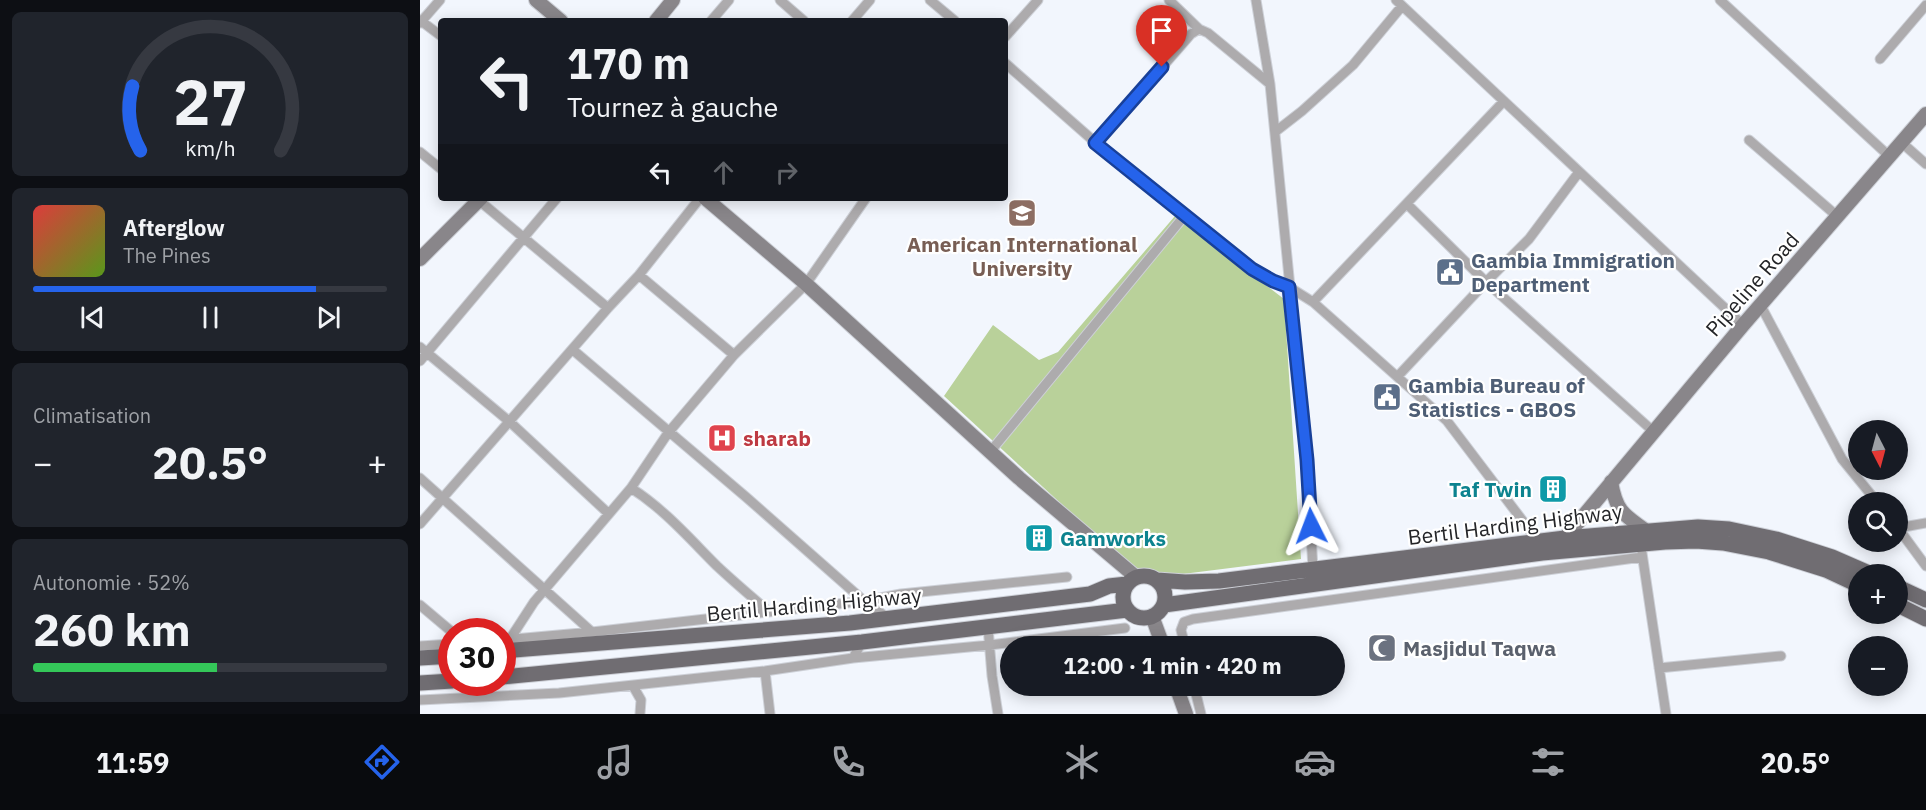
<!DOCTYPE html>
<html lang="fr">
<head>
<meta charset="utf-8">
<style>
	body { margin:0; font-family:"IBM Plex Sans",sans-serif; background:#20242c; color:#f1f3f6; height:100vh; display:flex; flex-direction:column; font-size:22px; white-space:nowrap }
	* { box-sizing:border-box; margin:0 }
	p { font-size:20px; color:#9ea1a6 }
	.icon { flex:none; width:33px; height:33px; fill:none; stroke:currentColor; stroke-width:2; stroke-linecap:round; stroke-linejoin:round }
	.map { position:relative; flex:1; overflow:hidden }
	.side { display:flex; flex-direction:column; gap:12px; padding:12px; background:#0d0f14; width:420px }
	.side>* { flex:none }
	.top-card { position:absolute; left:18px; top:18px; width:570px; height:183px; border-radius:6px; box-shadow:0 3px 15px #0003; background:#171b24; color:#f1f3f6; overflow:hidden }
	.needle { width:39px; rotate:174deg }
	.buttons { position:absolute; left:1428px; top:420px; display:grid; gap:12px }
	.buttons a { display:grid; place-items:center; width:60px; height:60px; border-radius:50%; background:#171b24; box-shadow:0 3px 15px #0003; font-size:30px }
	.speed { position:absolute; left:18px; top:618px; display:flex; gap:12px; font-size:30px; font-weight:700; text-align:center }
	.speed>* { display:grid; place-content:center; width:78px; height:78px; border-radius:50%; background:#171b24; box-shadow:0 3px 15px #0003; line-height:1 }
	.speed .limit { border:9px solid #d22; background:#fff; color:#111 }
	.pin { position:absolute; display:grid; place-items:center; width:51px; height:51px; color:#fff; margin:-62px -26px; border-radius:50% 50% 50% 0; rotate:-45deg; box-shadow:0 0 6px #0007 }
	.pin .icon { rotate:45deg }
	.me { position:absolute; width:66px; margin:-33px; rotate:357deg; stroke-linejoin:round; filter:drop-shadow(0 0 4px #0008) }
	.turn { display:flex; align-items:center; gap:21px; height:126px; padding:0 30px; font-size:27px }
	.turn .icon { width:78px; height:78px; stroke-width:2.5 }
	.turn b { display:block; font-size:42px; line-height:51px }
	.lanes { display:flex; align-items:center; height:57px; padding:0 30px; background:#0003; justify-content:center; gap:30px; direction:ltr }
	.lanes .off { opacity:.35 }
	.big { font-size:45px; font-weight:800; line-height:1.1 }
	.side .card { flex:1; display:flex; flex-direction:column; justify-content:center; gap:9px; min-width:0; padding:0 21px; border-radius:9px; background:#20242c }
	.side .dial { align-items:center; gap:0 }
	.dial svg { height:156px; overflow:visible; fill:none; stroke:#363941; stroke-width:7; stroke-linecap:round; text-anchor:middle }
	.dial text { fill:#f1f3f6; stroke:none }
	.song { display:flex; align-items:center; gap:18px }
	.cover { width:72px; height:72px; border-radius:9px; background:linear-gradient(135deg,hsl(0 70% 55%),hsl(90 70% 35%)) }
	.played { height:6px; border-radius:3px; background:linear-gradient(90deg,#2563eb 80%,#363941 80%) }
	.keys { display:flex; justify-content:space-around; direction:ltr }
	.heat { display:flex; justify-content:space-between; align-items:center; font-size:33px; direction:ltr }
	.charge { height:9px; border-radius:4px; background:linear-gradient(90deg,#34c759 52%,#363941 0) }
	.trip { position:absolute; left:580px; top:636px; width:345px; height:60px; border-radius:30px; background:#171b24; box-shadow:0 3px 15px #0003; font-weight:800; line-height:60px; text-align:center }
	.tabs { display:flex; height:96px; justify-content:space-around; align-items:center; background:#090b0e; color:#9ea1a6 }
	.tabs .icon { width:42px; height:42px }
	.tabs .selected { color:#2563eb }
	.tabs b { font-size:27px; color:#f1f3f6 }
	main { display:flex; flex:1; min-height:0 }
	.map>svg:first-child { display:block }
</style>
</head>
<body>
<main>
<section class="side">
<div class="card dial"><svg viewBox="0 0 100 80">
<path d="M14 69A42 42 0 1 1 86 69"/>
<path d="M14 69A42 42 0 0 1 10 36" stroke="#2563eb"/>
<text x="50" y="56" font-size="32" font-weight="700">27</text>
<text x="50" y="72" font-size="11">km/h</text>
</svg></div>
<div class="card">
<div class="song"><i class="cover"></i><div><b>Afterglow</b><p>The Pines</p></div></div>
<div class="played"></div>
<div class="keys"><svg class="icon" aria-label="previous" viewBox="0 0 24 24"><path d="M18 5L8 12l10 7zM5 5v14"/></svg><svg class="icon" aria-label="pause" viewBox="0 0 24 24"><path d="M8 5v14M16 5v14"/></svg><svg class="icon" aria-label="next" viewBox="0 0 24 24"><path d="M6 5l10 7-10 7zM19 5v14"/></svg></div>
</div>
<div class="card"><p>Climatisation</p>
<div class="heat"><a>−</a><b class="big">20.5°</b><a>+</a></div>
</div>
<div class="card"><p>Autonomie · 52%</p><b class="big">260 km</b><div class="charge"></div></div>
</section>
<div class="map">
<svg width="1506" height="714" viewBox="0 0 1506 714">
	<rect width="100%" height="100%" fill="#f2f6fd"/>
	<!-- grass -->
	<path fill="#b9d19a" d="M755,216L864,299L881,559L723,579L524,396L573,325L619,360L638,352Z"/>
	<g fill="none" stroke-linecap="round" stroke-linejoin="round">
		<!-- street casing -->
		<g stroke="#cdd0d7" stroke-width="11">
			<path id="street" d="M360,0L384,21
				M510,0L535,21
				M749,0L779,29
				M836,0L850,84L887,460L893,570
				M976,0L1323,325
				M1300,0L1469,156
				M0,20L21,36
				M291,21L309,0
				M432,21L450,0
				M0,23L20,0
				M585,37L618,0
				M1460,59L1506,5
				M585,63L676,143L832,269L853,281L869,287L893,302L1027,421L1118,541
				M855,132L882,111L933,65L982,6
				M1329,140L1417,216
				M1481,142L1506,164
				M676,143L771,34L779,29L788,33L850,84
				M0,152L21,169
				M56,198L188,308
				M987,204L1066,282L1234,432
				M219,275L314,355
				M893,302L1084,101
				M1341,306L1422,459L1457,502
				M0,347L90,422L189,514
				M153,350L326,497L444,601L469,619
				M0,361L137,198
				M978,376L1066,282L1109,239L1159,172
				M570,452L765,215
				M0,478L172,632
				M0,524L188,308L219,275L280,198
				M1478,528L1506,566
				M1478,528L1506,523
				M1222,553L1246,714
				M0,605L32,632
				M349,612C332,597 314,582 297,566C269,538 244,509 211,488L248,433L314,355L386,284L446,198
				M568,627L572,676L578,714
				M90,639L114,602L211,488
				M82,640L172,632L444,601L481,594L647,577
				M0,646L32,644
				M765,646L761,630L764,622L773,619L1222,557
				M433,658L570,645L705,628
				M1239,668L1361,656
				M345,671L350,714
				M213,686L221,700L220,714
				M774,686L781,714
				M0,700L139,693L345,671L433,658L442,642"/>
		</g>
		<!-- secondary casing -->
		<g stroke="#cdd0d7" stroke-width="16">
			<path id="secondary" d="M116,0L141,21
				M236,21L253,0
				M285,198L386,284L599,478L716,577
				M0,259L61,198
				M1191,482C1196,510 1202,514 1225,530
				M1145,538L1323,325L1506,114
				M732,616L743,646
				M756,686L766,714"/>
		</g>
		<!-- primary casing -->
		<g stroke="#cdd0d7" stroke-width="17">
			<path id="primary" d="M703 597a21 21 0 1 1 42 0a21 21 0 1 1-42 0Z
				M737,580L765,582L799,581L1145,538L1278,527L1309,529L1356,539L1412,557L1451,574
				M1478,587L1506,600
				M744,605L1122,553L1245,542L1276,541L1303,543L1349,552L1406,570L1438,585
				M1478,605L1506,619
				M82,651L430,623L670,594L689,586L707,584
				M0,658L32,656
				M82,677L442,642L707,610
				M0,683L32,681"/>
		</g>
		<!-- street -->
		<use href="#street" stroke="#adabad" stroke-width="9"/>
		<!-- secondary -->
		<use href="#secondary" stroke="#89868a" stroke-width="14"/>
		<!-- primary -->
		<use href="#primary" stroke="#706d72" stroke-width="15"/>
	</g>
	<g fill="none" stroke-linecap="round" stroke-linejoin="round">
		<!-- route casing -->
		<g stroke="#184099" stroke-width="15">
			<path id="route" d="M742,67L675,143L832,269L853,281L869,287L887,460L891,526"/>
		</g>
		<!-- route -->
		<use href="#route" stroke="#2563eb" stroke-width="10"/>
	</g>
	<!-- icons -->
	<defs>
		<g id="university-square" transform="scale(1.5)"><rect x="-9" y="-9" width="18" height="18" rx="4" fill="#8d6e63" stroke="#fff"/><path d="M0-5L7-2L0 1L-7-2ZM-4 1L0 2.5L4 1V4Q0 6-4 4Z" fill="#fff"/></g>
		<g id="civic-square" transform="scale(1.5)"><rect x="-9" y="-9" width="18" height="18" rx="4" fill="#5c6f8a" stroke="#fff"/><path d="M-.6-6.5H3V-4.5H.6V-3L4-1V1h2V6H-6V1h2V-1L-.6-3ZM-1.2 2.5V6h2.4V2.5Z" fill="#fff"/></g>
		<g id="hospital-square" transform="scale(1.5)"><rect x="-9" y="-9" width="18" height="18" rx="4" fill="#e0444e" stroke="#fff"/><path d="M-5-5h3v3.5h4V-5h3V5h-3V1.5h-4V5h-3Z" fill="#fff"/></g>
		<g id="building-square" transform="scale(1.5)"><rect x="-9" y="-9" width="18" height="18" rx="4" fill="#0f9aa8" stroke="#fff"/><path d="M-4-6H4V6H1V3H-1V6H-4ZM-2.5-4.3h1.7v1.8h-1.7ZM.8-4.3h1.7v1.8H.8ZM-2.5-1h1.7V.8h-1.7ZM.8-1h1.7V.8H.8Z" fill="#fff"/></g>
		<g id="mosque-square" transform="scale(1.5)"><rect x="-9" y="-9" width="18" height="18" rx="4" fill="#6b7280" stroke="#fff"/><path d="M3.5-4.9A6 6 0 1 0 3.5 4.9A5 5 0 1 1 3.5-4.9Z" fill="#fff"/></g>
	</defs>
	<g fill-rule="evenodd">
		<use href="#university-square" x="602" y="213"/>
		<use href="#civic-square" x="1030" y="272"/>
		<use href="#civic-square" x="967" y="397"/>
		<use href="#hospital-square" x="302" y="438"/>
		<use href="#building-square" x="1133" y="489"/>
		<use href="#building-square" x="619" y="538"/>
		<use href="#mosque-square" x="962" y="648"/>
	</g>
	<g text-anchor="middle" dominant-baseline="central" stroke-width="4.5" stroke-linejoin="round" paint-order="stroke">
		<!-- education labels -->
		<g font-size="21" font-weight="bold" fill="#785e54" stroke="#fff">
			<text x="602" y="244">American International<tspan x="602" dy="24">University</tspan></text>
		</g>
		<!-- service labels -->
		<g font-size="21" font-weight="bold" fill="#4e5e75" stroke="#fff" text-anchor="start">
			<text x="1051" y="260">Gambia Immigration<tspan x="1051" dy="24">Department</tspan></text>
			<text x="988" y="385">Gambia Bureau of<tspan x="988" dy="24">Statistics - GBOS</tspan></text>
		</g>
		<!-- street labels -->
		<g font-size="21" fill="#242528" stroke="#fff">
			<text transform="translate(1332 284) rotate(-49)">Pipeline Road</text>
			<text transform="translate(1095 524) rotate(-7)">Bertil Harding Highway</text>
			<text transform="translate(394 604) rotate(-5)">Bertil Harding Highway</text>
		</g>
		<!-- health labels -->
		<g font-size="21" font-weight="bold" fill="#be3a42" stroke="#fff" text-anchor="start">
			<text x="323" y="438">sharab</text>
		</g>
		<!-- culture labels -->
		<g font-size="21" font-weight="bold" fill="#0d838f" stroke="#fff" text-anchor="end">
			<text x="1112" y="489">Taf Twin</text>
			<text x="640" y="538" text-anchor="start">Gamworks</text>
		</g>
		<!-- worship labels -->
		<g font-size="21" font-weight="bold" fill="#5b616d" stroke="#fff" text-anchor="start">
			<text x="983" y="648">Masjidul Taqwa</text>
		</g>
	</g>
</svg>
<div class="buttons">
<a><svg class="needle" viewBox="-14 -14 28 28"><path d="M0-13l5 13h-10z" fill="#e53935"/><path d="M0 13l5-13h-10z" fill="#9ea1a6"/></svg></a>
<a><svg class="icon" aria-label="search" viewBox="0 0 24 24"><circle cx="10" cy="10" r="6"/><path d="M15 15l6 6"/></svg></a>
<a>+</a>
<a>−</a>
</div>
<div class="speed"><div class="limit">30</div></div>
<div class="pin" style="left:742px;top:67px;background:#d93025"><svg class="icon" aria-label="arrive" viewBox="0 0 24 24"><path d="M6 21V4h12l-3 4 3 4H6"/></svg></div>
<svg class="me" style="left:891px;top:526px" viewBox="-20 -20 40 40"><path d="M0-17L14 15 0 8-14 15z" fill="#2563eb" stroke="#fff" stroke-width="4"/></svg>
<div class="trip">12:00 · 1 min · 420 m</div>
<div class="top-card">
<div class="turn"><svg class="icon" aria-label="left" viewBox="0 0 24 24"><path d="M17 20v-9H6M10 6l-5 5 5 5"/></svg><div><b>170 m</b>Tournez à gauche</div></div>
<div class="lanes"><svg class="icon" aria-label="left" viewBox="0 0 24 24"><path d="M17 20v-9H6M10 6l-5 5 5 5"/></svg><svg class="icon off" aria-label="ahead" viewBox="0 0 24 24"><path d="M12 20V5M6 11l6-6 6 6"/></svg><svg class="icon off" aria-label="right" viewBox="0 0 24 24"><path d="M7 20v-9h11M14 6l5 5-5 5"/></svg></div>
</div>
</div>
</main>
<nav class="tabs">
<b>11:59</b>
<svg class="icon selected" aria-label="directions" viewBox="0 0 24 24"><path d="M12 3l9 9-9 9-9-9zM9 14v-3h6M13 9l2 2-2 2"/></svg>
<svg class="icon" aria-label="music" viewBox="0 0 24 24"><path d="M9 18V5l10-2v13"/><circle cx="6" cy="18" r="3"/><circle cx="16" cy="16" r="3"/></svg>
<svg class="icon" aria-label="phone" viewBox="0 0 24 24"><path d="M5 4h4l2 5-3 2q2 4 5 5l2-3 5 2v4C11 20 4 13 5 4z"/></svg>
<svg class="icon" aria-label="climate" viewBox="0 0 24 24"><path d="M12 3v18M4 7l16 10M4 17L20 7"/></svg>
<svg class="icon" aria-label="car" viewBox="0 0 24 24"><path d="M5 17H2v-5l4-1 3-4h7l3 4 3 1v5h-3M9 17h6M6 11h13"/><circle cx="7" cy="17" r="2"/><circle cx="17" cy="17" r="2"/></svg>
<svg class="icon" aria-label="filters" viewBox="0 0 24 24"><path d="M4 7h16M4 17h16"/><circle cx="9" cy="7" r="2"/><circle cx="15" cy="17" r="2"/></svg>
<b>20.5°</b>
</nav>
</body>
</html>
